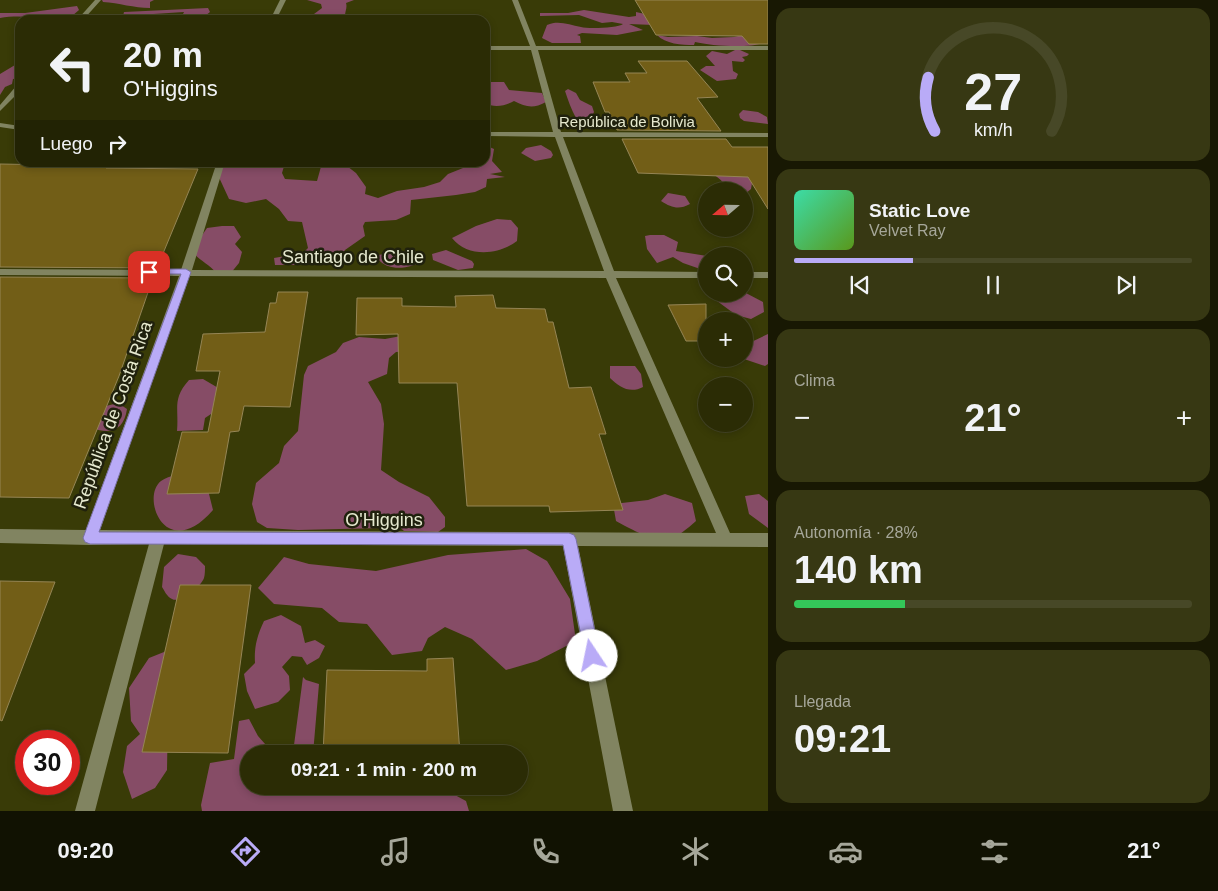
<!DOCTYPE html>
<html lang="es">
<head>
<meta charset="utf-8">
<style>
	body { margin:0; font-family:Arial,sans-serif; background:#373813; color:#f1f3f6; height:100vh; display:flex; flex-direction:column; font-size:19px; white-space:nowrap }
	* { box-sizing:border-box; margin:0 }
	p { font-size:16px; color:#a6a79a }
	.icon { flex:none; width:28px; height:28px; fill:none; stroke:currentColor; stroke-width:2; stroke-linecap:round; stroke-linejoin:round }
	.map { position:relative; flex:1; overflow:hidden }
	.panel { display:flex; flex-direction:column; gap:8px; padding:8px; background:#181803; width:450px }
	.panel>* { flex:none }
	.top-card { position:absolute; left:15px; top:15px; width:475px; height:152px; border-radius:15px; box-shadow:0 2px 8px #0003,0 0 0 1px #474827; background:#2b2c05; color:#f1f3f6; overflow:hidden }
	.needle { width:32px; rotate:250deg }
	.buttons { position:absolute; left:698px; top:182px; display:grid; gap:10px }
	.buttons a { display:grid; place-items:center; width:55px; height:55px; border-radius:50%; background:#2b2c05; box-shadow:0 2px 8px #0003,0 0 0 1px #474827; font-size:25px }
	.speed { position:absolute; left:15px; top:730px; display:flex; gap:10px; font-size:25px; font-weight:700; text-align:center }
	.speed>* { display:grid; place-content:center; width:65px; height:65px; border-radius:50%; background:#2b2c05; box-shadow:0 2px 8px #0003,0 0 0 1px #474827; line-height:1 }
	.speed .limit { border:8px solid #d22; background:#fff; color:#111 }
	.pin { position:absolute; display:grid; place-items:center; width:42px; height:42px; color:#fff; margin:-21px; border-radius:10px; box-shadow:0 2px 8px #0006 }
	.me { position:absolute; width:55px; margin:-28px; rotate:349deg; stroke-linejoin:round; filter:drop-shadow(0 0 4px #0008) }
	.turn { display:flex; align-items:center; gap:18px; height:105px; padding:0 25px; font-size:22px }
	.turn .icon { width:65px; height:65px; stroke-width:2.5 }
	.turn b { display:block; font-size:35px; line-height:42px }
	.then { display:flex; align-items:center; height:48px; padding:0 25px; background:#0003; gap:10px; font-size:19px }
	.big { font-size:38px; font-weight:700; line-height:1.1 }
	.panel .tile { flex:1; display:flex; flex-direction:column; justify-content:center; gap:8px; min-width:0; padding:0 18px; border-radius:15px; background:#373813 }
	.panel .dial { align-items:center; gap:0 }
	.dial svg { height:130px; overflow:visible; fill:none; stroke:#474827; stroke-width:7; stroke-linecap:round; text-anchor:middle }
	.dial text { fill:#f1f3f6; stroke:none }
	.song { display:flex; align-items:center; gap:15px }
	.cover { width:60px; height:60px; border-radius:8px; background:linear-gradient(135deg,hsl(160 70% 55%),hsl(90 70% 35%)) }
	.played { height:5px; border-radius:2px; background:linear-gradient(90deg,#b9abf7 30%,#474827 30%) }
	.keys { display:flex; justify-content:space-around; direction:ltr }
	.heat { display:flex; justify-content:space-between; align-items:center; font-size:28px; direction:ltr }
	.charge { height:8px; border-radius:4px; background:linear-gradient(90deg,#34c759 28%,#474827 0) }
	.trip { position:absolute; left:240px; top:745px; width:288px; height:50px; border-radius:25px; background:#2b2c05; box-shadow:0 2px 8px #0003,0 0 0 1px #474827; font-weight:700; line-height:50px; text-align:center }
	.dock { display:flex; height:80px; justify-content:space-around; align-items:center; background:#111202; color:#a6a79a }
	.dock .icon { width:35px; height:35px }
	.dock .active { color:#b9abf7 }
	.dock b { font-size:22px; color:#f1f3f6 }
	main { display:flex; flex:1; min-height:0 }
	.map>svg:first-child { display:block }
</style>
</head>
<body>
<main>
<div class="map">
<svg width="768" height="811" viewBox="0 0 768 811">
	<rect width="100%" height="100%" fill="#393b07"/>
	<!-- green -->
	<path fill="#864c66" d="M102,0H154L150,2V8C134,8 119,3 103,2Z
		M307,0H354L346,3C348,9 343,14 346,20H324L329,17L319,18L314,14L322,8L321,4Z
		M77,6L79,10L72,16C67,16 64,15 60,15C53,14 47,20 40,19C27,16 13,16 0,18V13H25Z
		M208,8L210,12L200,20H177L181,18L184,12L123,16L124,12Z
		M584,10L629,17L636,16V12L645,14L654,25L629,24L643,30L617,35L582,33L577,35L580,36L581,43H552L542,38L547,25C559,20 569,25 581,27C588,29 618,28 623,24L612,22L602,23L579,15L540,16V13H568Z
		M747,34L766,42C750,49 712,46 695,42L694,45C682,45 665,44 657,35L668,37L697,36L712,38L734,37Z
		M735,50H740L749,54L747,56L742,57L745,60L743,62L732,61L733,71L738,74L736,79L717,81L700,70L706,66H715L706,56L712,51L727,54Z
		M20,62V78L13,79L12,84L5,87L0,95V74Z
		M485,82H504L509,90L542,93L546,102C533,109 526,107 514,101C505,106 494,108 485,103Z
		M568,89L576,93L580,100L592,106L594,112L591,118H576C571,109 568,100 565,91Z
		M743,110L758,112L767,117L768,124L744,121L740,118L739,114Z
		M485,145L494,149L492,161L502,172L490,174L505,177L487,179L486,187L475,192L456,195L411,200L410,214L396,220L365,222L363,226L365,236L345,250L338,260L330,265H275L274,258L303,253L308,248L302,222L288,221L279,209L266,199L246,203L229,199L217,173L223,163H285L282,173L285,179L317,181L322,163H343L356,173L366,187L365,194L378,198L397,191L424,187L440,182L448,174L463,168L465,163L485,162Z
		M541,145L551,151L553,155L551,158L535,161L521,153L526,148Z
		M710,172L749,177L752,183L751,189L745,194L744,191H727C725,181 718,178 710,172Z
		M668,193L685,196L690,204C679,210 672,208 661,201Z
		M497,219L511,220L518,228L517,241C499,255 468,258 452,238L476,226Z
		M222,226H234L241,237L235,244L242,252L239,263L230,274L216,273C209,263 198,261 192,250L207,228Z
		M650,235H664L678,242L676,251L707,256L706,271L683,263L673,257L657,263L647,249L645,236Z
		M412,250L422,255L423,260C415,267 398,270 388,266C384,265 380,261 377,259L378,255Z
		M446,250L472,261L474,264L473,268L458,270L433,260L432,254Z
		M744,292L763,302L764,312L751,319L736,315L713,298L717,294H744Z
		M412,334L443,349L396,352L389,358L387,374L368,382L381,404L384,424L381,470L399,482L429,497L445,517V527L438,532L404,531L396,524L384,528L298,530L267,528L257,522L252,504L256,483L279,463L284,446L298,431L304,375L308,366L336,352L343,343L359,337L385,339Z
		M768,334V364L765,366L744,359L745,345Z
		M610,366H635L641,374L643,387C630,394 619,387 610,378Z
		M203,379L220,389L214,412L205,418L203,430L177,431C179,408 172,399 189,380Z
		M118,403L127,409C124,430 111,435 92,428L102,407Z
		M176,475L208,490L213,510C166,564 140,497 161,481C165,478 171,476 176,475Z
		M665,494L692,503L696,521C688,528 677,538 665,540C652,541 627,527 616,521L613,504L648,500Z
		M759,494L768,501V528L749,514L745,496Z
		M526,549L547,561L570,599L576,641L537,661L506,670L472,639L445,627L428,638L422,651L392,655L367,624L339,622L322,608L274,604L258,588L284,557L309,564L376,571L448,555Z
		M178,554L196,557L205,566C205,569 205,575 204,578C201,586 181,604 172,599C167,597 164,590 162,587L164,567Z
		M281,615L301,626L305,643L315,640L325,646L319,658L307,665L302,657L292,656L282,667L289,676L290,690L278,702L255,709L247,691L244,674L255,663C254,647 257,636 264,621Z
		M169,650L167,770L155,788L132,799L123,772L127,746L140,734L131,721L129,688L149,658Z
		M303,677L306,680L319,684L313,754H249V786H424L442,788L466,801L469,811H202L201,805L210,763L234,759L239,721L249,719L258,736L273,753L294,745Z"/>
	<!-- building -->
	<path fill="#725e17" stroke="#958555" d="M635,0H768V44H749L742,36L656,35Z
		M638,61H687L718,97L697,98L721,131L617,130L609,112H605L593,82H630L625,73H647Z
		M622,139H726L732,147H768V209L748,177L638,173Z
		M0,164L108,166L106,168L198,169L157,268L0,267Z
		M0,277L153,278L119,376L69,498L0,497Z
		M278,292H308L290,407L244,406L239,431L230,432L219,493L167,494L182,432H208L220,371H196L203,334L265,332L270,303H276Z
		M493,295L496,308L545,309L548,322H553L569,388L591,387L606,434H599L623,510L550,512L549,506H467L457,383H399L398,334L356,335L357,298H402V306L456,307L455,296Z
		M706,304V341H686L668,305Z
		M0,581L55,582L2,721L0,720Z
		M180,585H251L228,753L142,752Z
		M453,658L460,754H323L327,670L427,671V659Z"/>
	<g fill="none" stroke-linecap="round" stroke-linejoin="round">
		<!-- minor -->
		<path fill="#818461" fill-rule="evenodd" d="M95,0H101L83,20H77Z
			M280,0H286L276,20H270Z
			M512,0H518L536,46H768V50H538L561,132L768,133V137H563L614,271L706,272V278H616L730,533H768V547L578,546L633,811H613L563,546L164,544L95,811H75L149,544L90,545L0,543V529L86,530L179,276L0,275V269L181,270L217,162H225L192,270L604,271L555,137L485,136V132H553L531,50H485V46H530ZM189,276L606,278L716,533L100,530Z
			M17,85H20V91L0,111V105Z
			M0,123L20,126V130L0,127Z
			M744,272H768V278H744Z"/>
	</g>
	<!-- route -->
	<path fill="#b9abf7" stroke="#786fa1" d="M146,269H186L191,272L99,532L569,533L574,535L576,539L600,656L598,661L592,663L587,661L585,656L563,545L90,544L85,542L83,538L181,274H149L144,272Z"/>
	<g text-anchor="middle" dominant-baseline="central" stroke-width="5" stroke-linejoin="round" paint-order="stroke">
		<!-- far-street labels -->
		<g font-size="15" fill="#e6e9cf" stroke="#20210d">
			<text x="627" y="121">República de Bolivia</text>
		</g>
		<!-- street labels -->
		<g font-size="18" fill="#e6e9cf" stroke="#20210d">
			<text x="353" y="257">Santiago de Chile</text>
			<text transform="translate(113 415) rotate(-70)">República de Costa Rica</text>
			<text x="384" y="520">O'Higgins</text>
		</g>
	</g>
</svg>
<div class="buttons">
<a><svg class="needle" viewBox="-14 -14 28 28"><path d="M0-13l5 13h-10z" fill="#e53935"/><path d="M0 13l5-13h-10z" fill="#a6a79a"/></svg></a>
<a><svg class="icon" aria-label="search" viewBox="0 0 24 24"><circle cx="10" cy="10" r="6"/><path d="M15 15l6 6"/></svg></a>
<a>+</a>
<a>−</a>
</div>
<div class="speed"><div class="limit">30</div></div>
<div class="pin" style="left:149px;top:272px;background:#d93025"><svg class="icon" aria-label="arrive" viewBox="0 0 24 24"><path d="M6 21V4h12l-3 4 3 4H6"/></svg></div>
<svg class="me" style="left:592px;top:656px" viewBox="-20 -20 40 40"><circle r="19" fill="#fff"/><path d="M0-13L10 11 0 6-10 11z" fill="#b9abf7"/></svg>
<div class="trip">09:21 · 1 min · 200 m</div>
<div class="top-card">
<div class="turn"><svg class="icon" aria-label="left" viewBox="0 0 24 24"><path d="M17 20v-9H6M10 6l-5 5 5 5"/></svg><div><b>20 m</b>O'Higgins</div></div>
<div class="then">Luego<svg class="icon" aria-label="right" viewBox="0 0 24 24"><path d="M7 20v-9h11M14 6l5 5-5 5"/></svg></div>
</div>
</div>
<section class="panel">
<div class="tile dial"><svg viewBox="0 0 100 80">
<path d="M14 69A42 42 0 1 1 86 69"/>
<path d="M14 69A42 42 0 0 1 10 36" stroke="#b9abf7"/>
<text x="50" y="56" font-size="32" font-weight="700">27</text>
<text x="50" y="72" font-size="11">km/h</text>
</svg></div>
<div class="tile">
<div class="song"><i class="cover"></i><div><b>Static Love</b><p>Velvet Ray</p></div></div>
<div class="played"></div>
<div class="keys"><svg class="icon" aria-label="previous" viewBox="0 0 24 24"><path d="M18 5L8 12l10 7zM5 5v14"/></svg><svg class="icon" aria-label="pause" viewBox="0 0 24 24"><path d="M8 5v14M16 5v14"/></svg><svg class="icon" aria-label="next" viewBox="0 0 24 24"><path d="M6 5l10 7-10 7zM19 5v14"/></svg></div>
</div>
<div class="tile"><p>Clima</p>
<div class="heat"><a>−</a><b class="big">21°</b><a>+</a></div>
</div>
<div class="tile"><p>Autonomía · 28%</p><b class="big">140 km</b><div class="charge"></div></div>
<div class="tile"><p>Llegada</p><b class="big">09:21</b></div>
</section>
</main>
<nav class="dock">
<b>09:20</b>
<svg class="icon active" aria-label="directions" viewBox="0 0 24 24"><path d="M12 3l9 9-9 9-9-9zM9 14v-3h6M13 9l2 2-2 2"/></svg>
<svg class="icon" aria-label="music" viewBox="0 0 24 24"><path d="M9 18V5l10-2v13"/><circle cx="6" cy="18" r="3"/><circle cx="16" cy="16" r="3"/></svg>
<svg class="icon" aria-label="phone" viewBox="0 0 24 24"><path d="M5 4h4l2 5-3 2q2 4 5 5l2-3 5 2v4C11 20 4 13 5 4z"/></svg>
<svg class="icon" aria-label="climate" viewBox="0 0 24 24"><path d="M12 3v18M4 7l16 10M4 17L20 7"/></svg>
<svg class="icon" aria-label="car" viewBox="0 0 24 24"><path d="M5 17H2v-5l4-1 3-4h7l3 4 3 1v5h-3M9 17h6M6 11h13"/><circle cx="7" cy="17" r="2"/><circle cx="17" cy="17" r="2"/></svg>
<svg class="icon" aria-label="filters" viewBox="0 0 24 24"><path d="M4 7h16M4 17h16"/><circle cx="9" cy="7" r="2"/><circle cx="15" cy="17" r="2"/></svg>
<b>21°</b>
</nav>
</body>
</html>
